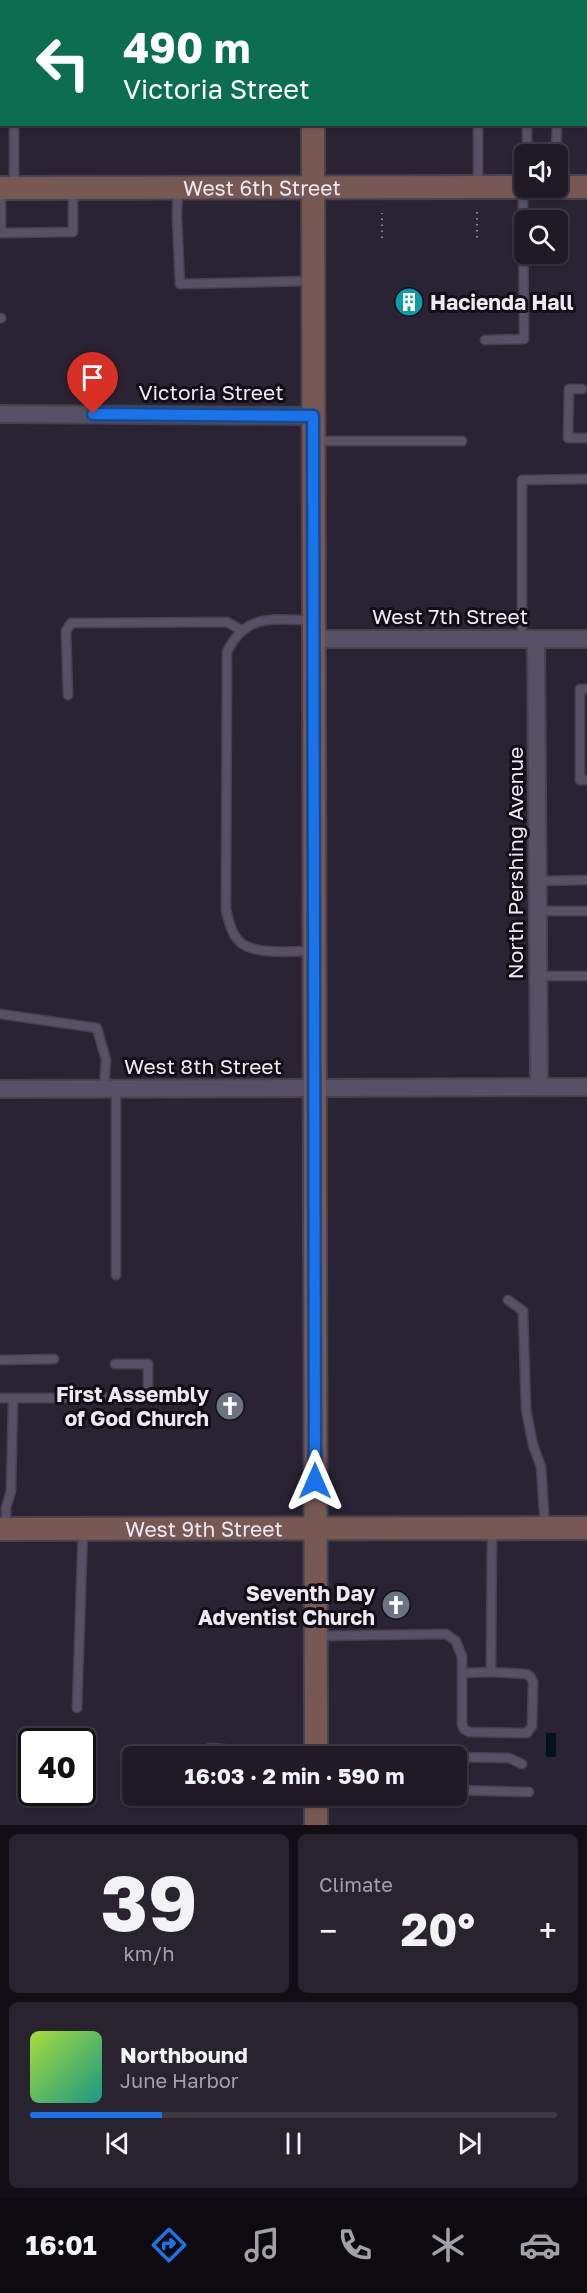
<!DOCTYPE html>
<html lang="en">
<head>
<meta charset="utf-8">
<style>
	body { margin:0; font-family:"Golos Text",sans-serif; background:#28232f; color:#f1f3f6; height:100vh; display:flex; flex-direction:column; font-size:22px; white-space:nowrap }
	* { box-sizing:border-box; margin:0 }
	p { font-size:20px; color:#a2a1a7 }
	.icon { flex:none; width:33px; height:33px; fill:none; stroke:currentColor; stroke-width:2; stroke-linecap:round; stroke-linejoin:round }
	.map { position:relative; height:1825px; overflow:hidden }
	.panel { display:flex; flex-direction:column; gap:9px; padding:9px; background:#120e15; flex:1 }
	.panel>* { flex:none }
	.hud { position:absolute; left:0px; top:0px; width:588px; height:126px; box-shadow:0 2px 4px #0004,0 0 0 2px #3d3844; background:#0b6e4f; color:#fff; overflow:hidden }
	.fabs { position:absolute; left:514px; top:144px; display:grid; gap:12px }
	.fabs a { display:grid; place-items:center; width:54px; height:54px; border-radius:9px; background:#201a27; box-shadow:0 2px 4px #0004,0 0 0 2px #3d3844; font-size:30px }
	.speed { position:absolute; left:18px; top:1728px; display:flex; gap:12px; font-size:30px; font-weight:700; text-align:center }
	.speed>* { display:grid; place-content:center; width:78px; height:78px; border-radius:50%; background:#201a27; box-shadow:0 2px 4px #0004,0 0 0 2px #3d3844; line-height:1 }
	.speed .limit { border:3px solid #111; border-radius:9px; background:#fff; color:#111 }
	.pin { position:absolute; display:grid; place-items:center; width:51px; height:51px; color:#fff; margin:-62px -26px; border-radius:50% 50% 50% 0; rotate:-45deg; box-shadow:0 0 6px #0007 }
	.pin .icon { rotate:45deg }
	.me { position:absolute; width:66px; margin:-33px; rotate:0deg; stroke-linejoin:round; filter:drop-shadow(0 0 4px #0008) }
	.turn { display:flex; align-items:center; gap:21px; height:126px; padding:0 24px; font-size:27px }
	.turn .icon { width:78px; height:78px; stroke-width:2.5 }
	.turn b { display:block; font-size:42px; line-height:51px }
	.big { font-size:45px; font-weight:700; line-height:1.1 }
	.panel .tile { flex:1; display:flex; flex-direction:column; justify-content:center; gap:9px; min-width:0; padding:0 21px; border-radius:9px; background:#28232f }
	.panel .dial { align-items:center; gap:0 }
	.dial b { font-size:78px; line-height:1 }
	.song { display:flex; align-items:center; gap:18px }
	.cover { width:72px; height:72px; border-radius:9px; background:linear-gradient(135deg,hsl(80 70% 55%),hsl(170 70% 35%)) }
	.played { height:6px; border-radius:3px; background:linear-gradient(90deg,#1a73e8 25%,#3d3844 25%) }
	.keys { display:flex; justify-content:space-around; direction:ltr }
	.heat { display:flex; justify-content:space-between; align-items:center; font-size:33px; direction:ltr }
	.panel .tiles { flex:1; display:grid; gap:9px; grid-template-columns:1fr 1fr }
	.tile:last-child { grid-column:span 2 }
	.trip { position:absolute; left:122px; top:1746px; width:345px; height:60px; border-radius:9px; background:#201a27; box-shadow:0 2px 4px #0004,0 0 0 2px #3d3844; font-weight:700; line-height:60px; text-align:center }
	.tabs { display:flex; height:96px; justify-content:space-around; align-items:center; background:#0d0a10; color:#a2a1a7 }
	.tabs .icon { width:42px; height:42px }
	.tabs .on { color:#1a73e8 }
	.tabs b { font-size:27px; color:#f1f3f6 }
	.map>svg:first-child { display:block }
</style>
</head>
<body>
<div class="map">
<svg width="587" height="1825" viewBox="0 0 587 1825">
	<rect width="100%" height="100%" fill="#2a2334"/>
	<!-- water -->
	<path fill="#00121e" d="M546,1733H556V1757H546Z"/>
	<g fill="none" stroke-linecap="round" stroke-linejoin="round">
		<!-- lane casing -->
		<g stroke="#474150" stroke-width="11">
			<path id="lane" d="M14,2V0
				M586,72H587
				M478,124V187
				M527,124V144L531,149H557
				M556,154L557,124
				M14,187V124
				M1,188V233L73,232V188
				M178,188L177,217L180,284L311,281
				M487,306L523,305
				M0,318H1
				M485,340L524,339L523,187
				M582,389H569L568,438H587
				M316,441H462
				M313,620C274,620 246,612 227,652L226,910C229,921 231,933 239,941C253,956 295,951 314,951
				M522,639V480L587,479
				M587,689H580V780H587
				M68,695L66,631L71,623L227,622L241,630
				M538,881L587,880
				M538,911H587
				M538,976H587
				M0,1014L97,1028L106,1060L104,1088
				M116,1088V1275
				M508,1300L523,1311L526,1409L533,1445L541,1467L545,1528
				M0,1360L54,1359
				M0,1398H148V1364H115
				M6,1529V1508L11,1491L13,1398
				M318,1636L446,1634L456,1641L462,1657V1724L464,1729L469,1732L527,1733L532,1726L533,1682L530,1676L526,1674L491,1672L492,1529
				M463,1673L491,1672
				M77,1708L83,1529
				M210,1748L234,1750H315
				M316,1756H440
				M456,1757L509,1758L522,1764
				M456,1790L529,1792"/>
		</g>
		<!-- street casing -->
		<g stroke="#474150" stroke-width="20">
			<path id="street" d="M0,414L313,416
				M313,639H587
				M536,639L539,1087
				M0,1089L587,1087"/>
		</g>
		<!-- secondary casing -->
		<g stroke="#474150" stroke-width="26">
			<g id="secondary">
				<path d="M315,2V0"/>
				<path d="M313,124L316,1756"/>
				<path d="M558,187H587"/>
				<path id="s1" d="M0,188L525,187"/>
				<path id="s2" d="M0,1529L587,1528"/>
				<path d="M316,1796V1825"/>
			</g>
		</g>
		<!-- path -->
		<path stroke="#8c8694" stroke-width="2" stroke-dasharray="1.5 4.5" stroke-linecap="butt" d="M477,212V238
			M550,220V208
			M382,238V213"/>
		<!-- lane -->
		<use href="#lane" stroke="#585064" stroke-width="8"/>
		<!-- street -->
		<use href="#street" stroke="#585064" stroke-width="16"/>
		<!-- secondary -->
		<use href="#secondary" stroke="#785853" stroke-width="22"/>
	</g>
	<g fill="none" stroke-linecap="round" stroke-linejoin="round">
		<!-- route casing -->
		<g stroke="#114b97" stroke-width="15">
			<path id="route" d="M93,414L313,416L315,1481"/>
		</g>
		<!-- route -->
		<use href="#route" stroke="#1a73e8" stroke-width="10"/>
	</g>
	<!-- icons -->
	<defs>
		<g id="building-disc" transform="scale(1.5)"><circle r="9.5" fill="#0f9aa8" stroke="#110e16"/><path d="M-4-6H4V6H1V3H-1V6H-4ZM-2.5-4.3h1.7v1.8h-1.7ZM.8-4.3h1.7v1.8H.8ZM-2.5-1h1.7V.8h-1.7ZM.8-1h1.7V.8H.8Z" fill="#fff"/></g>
		<g id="church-disc" transform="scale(1.5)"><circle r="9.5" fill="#6b7280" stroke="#110e16"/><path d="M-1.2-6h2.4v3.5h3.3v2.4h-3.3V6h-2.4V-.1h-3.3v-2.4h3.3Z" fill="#fff"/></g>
	</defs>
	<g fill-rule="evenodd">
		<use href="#building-disc" x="409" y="302"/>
		<use href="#church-disc" x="230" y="1406"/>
		<use href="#church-disc" x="396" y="1605"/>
	</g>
	<g text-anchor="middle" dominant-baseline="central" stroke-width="6" stroke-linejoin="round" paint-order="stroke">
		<!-- street labels -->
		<g font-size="21" fill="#ede8f4" stroke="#110e16">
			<text stroke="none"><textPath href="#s1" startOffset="262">West 6th Street</textPath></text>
			<text x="211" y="392">Victoria Street</text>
			<text x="450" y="616">West 7th Street</text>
			<text transform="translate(515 863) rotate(-90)">North Pershing Avenue</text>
			<text x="203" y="1066">West 8th Street</text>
			<text stroke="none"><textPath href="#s2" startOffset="204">West 9th Street</textPath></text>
		</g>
		<!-- poi labels -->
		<g font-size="21" font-weight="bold" fill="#ede8f4" stroke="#110e16" text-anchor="end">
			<text x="430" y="302" text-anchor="start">Hacienda Hall</text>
			<text x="209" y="1394">First Assembly<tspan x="209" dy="24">of God Church</tspan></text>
			<text x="375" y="1593">Seventh Day<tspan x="375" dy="24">Adventist Church</tspan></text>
		</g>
	</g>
</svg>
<div class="fabs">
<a><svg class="icon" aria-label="sound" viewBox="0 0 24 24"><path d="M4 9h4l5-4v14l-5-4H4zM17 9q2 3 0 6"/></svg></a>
<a><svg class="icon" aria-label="search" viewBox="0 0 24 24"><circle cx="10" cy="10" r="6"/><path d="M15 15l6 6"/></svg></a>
</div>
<div class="speed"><div class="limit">40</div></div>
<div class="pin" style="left:93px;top:414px;background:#d93025"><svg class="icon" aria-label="arrive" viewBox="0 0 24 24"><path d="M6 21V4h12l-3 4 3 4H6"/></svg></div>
<svg class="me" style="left:315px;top:1481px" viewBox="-20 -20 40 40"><path d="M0-17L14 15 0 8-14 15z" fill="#1a73e8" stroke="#fff" stroke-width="4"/></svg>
<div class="trip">16:03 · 2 min · 590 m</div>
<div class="hud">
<div class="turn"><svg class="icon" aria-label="left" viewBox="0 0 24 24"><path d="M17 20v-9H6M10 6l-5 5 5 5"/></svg><div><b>490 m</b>Victoria Street</div></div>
</div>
</div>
<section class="panel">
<div class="tiles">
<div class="tile dial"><b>39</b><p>km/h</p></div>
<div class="tile"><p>Climate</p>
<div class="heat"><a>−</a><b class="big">20°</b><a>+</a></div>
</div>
<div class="tile">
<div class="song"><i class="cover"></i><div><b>Northbound</b><p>June Harbor</p></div></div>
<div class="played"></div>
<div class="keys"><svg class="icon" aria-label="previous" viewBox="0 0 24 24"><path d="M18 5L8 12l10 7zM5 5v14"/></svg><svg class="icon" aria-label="pause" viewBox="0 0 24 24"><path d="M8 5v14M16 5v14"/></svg><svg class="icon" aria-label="next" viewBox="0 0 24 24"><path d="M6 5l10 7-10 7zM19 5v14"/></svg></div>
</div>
</div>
</section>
<nav class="tabs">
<b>16:01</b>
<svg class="icon on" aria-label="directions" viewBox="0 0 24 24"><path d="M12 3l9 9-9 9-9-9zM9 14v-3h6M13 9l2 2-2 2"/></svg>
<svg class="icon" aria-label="music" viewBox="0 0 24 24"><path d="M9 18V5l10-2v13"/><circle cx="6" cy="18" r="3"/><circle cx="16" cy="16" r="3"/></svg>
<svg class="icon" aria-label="phone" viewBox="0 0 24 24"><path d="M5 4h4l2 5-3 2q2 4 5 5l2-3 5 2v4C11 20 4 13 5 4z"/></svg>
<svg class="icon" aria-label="climate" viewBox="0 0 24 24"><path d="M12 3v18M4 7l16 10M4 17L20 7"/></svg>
<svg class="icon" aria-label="car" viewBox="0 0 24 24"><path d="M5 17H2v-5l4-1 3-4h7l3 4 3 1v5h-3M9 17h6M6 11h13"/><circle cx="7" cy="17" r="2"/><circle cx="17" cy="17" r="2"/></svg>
</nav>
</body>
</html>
